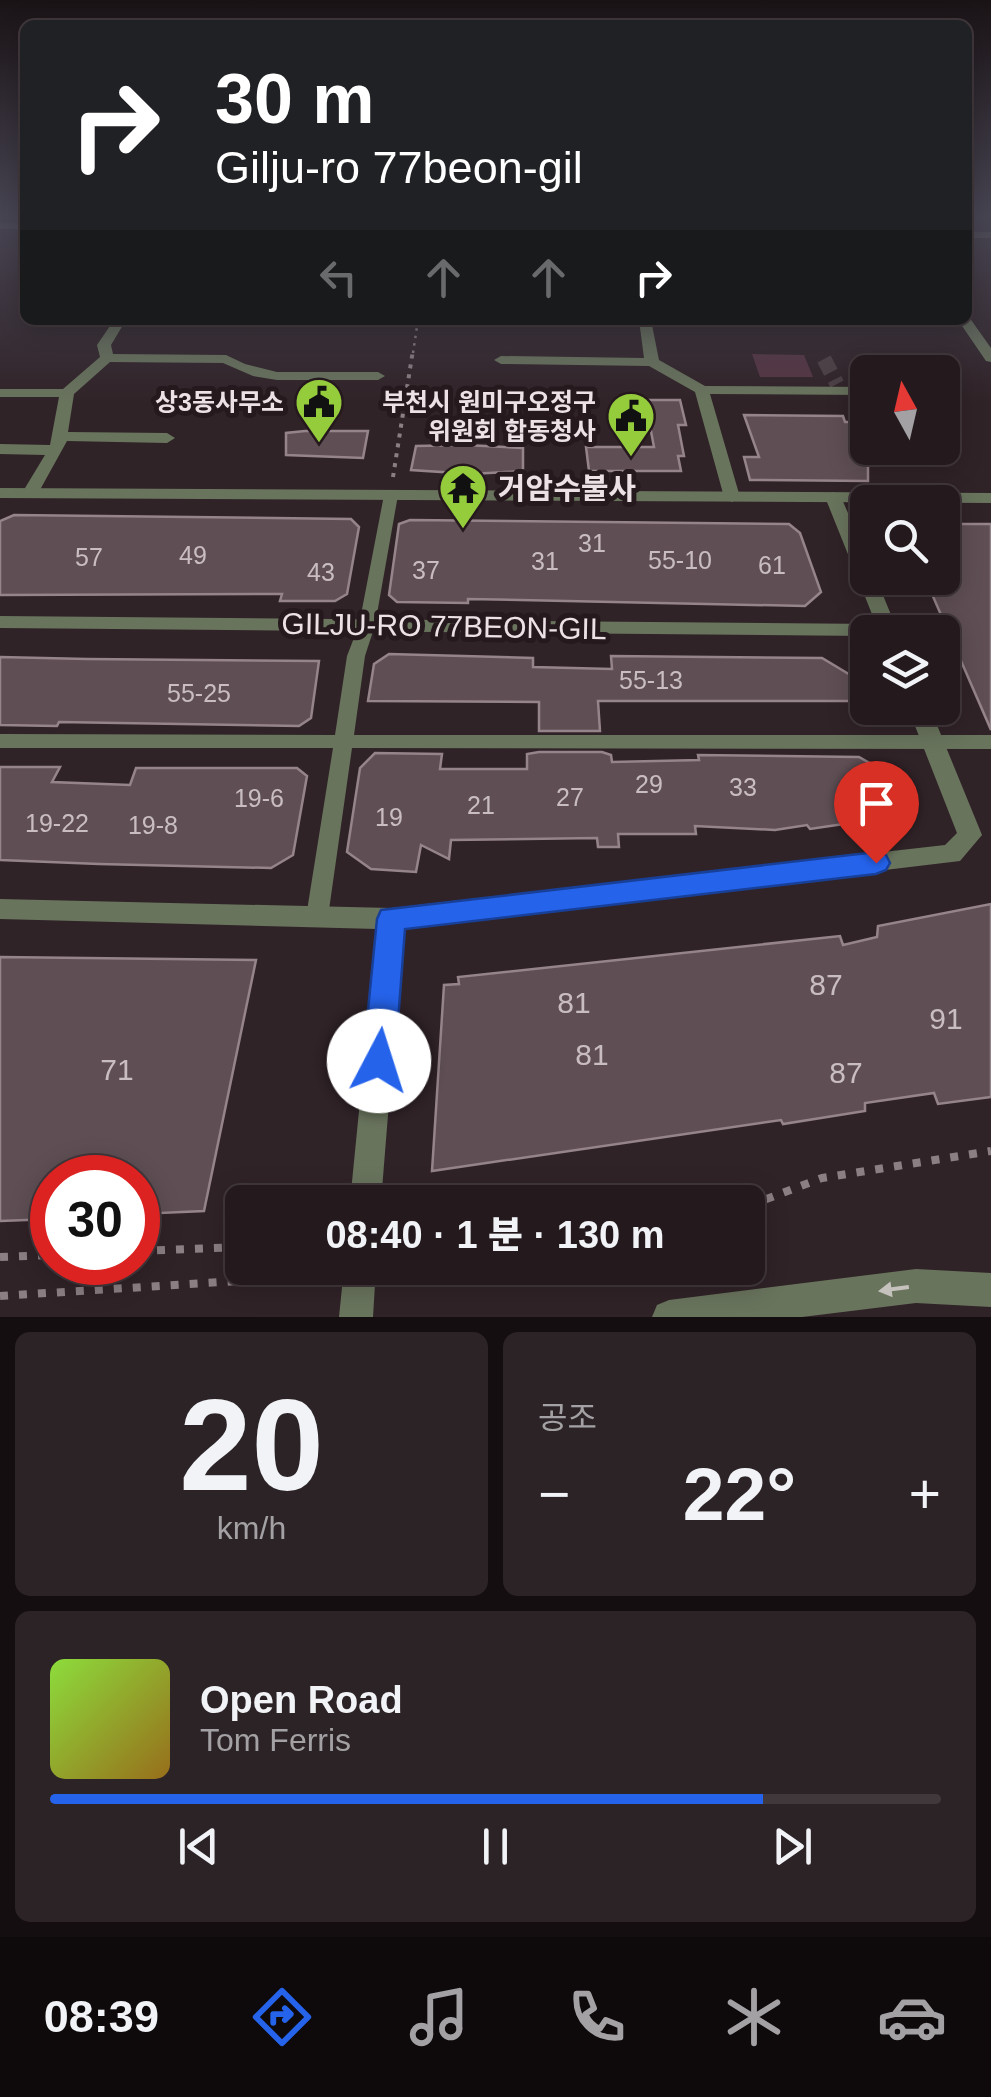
<!DOCTYPE html>
<html lang="ko">
<head>
<meta charset="utf-8">
<style>
	body { margin:0; font-family:Arial,"Noto Sans KR",sans-serif; background:#2c2327; color:#f1f3f6; height:100vh; display:flex; flex-direction:column; font-size:38px; white-space:nowrap }
	* { box-sizing:border-box; margin:0 }
	p { font-size:32px; color:#a3a1a4 }
	.icon { flex:none; width:55px; height:55px; fill:none; stroke:currentColor; stroke-width:2; stroke-linecap:round; stroke-linejoin:round }
	.map { position:relative; height:1317px; overflow:hidden }
	.sheet { display:flex; flex-direction:column; gap:15px; padding:15px; background:#140e10; flex:1 }
	.sheet>* { flex:none }
	.guide { position:absolute; left:20px; top:20px; width:952px; height:305px; border-radius:15px; box-shadow:0 5px 25px #0003,0 0 0 2px #41383c; background:#202124; color:#fff; overflow:hidden }
	.needle { width:65px; rotate:352deg }
	.fabs { position:absolute; left:850px; top:355px; display:grid; gap:20px }
	.fabs a { display:grid; place-items:center; width:110px; height:110px; border-radius:15px; background:#241a1e; box-shadow:0 5px 25px #0003,0 0 0 2px #41383c; font-size:50px }
	.speed { position:absolute; left:30px; top:1155px; display:flex; gap:20px; font-size:50px; font-weight:700; text-align:center }
	.speed>* { display:grid; place-content:center; width:130px; height:130px; border-radius:50%; background:#241a1e; box-shadow:0 5px 25px #0003,0 0 0 2px #41383c; line-height:1 }
	.speed .limit { border:15px solid #d22; background:#fff; color:#111 }
	.pin { position:absolute; display:grid; place-items:center; width:85px; height:85px; color:#fff; margin:-102px -42px; border-radius:50% 50% 50% 0; rotate:-45deg; box-shadow:0 0 10px #0007 }
	.pin .icon { rotate:45deg }
	.me { position:absolute; width:110px; margin:-55px; rotate:5deg; stroke-linejoin:round; filter:drop-shadow(0 0 8px #0008) }
	.turn { display:flex; align-items:center; gap:35px; height:210px; padding:0 30px; font-size:45px }
	.turn .icon { width:130px; height:130px; stroke-width:2.5 }
	.turn b { display:block; font-size:70px; line-height:85px }
	.lanes { display:flex; align-items:center; height:95px; padding:0 30px; background:#0003; justify-content:center; gap:50px; direction:ltr }
	.lanes .off { opacity:.35 }
	.big { font-size:75px; font-weight:800; line-height:1.1 }
	.sheet .tile { flex:1; display:flex; flex-direction:column; justify-content:center; gap:15px; min-width:0; padding:0 35px; border-radius:15px; background:#2c2327 }
	.sheet .dial { align-items:center; gap:0 }
	.dial b { font-size:130px; line-height:1 }
	.song { display:flex; align-items:center; gap:30px }
	.cover { width:120px; height:120px; border-radius:15px; background:linear-gradient(135deg,hsl(90 70% 55%),hsl(40 70% 35%)) }
	.played { height:10px; border-radius:5px; background:linear-gradient(90deg,#2563eb 80%,#41383c 80%) }
	.keys { display:flex; justify-content:space-around; direction:ltr }
	.heat { display:flex; justify-content:space-between; align-items:center; font-size:55px; direction:ltr }
	.sheet .tiles { flex:1; display:grid; gap:15px; grid-template-columns:1fr 1fr }
	.tile:last-child { grid-column:span 2 }
	.trip { position:absolute; left:225px; top:1185px; width:540px; height:100px; border-radius:15px; background:#241a1e; box-shadow:0 5px 25px #0003,0 0 0 2px #41383c; font-weight:800; line-height:100px; text-align:center }
	.tabs { display:flex; height:160px; justify-content:space-around; align-items:center; background:#0e0a0c; color:#a3a1a4 }
	.tabs .icon { width:70px; height:70px }
	.tabs .on { color:#2563eb }
	.tabs b { font-size:45px; color:#f1f3f6 }
	.map>svg:first-child { display:block }
</style>
</head>
<body>
<div class="map">
<svg width="991" height="1317" viewBox="0 0 991 1317">
	<rect width="100%" height="100%" fill="#302328"/>
	<!-- green -->
	<path fill="#553543" d="M752,354L804,355L813,377H760Z"/>
	<!-- building -->
	<path fill="#5f4f55" stroke="#96848b" stroke-width="2.5" d="M645,400H680L686,425H678L684,456H678L681,471H589L586,447H654Z
		M744,415L843,416L845,422H868V481L750,480L744,457H759Z
		M305,431H368L363,458L286,455V433Z
		M465,445L523,448V471L472,474L411,470L416,446Z
		M14,515L351,519L359,527L347,594L335,601H280L282,594L0,595V521Z
		M410,520L789,524L800,533L821,592L805,606L468,599V603L397,602L389,595L399,524Z
		M942,524H991V730L925,578H942Z
		M389,654L533,658V667L612,669L611,656L822,658L857,679L862,701H598L600,731H539V702L368,701L374,664Z
		M0,657L87,659L319,661L311,718L299,726L59,722L57,726L0,725Z
		M539,752H602L611,755L612,762L699,760L698,755L859,757L880,769L891,791L864,821L810,829L807,825L775,830L695,826L696,834H618L619,847H598L597,838L451,840L449,859L421,845L416,872L371,869L347,852L360,768L375,753L442,754L440,769H527V754Z
		M0,767H60L52,782L130,785L136,768H297L307,776L293,855L271,868L99,864L0,860Z
		M991,904V1097L938,1104L934,1093L865,1103V1111L783,1124L781,1120L432,1171L444,985L459,984L458,977L840,936L843,945L877,937L878,926Z
		M0,957L256,960L204,1211L138,1214V1178H52V1219L0,1221Z"/>
	<g fill="none" stroke-linecap="round" stroke-linejoin="round">
		<!-- minor-tunnel -->
		<path stroke="#4c4044" stroke-width="15" stroke-dasharray="15 8" stroke-linecap="butt" d="M824,359L837,384"/>
		<!-- path-far2 -->
		<path stroke="#8b7f84" stroke-width="2.5" stroke-dasharray="2.5 5" stroke-linecap="butt" d="M413,353L418,320"/>
		<!-- path-far1 -->
		<path stroke="#8b7f84" stroke-width="4" stroke-dasharray="4 6" stroke-linecap="butt" d="M393,477L413,350"/>
		<!-- path -->
		<path stroke="#8b7f84" stroke-width="8" stroke-dasharray="8 11" stroke-linecap="butt" d="M748,1206L822,1178L991,1151
			M138,1251L242,1247
			M0,1257L52,1255
			M0,1296L270,1279V1268"/>
		<!-- pedestrian -->
		<path fill="#69745d" fill-rule="evenodd" d="M391,491L398,495L375,625L365,656L354,735H991V749L352,748L328,917L325,924L317,926L309,924L306,917L333,748H0V734L335,735L347,656L359,625L384,495Z"/>
		<!-- minor -->
		<path fill="#69745d" fill-rule="evenodd" d="M114,320H126L111,345L113,354L226,355L245,364L277,372H378L385,376L378,380H277L253,376L223,363L110,362L74,394L68,432L167,433L175,438L167,443L67,441L36,497H24L22,493L45,455L0,454V444L50,445L59,397H0V389H63L100,357L97,345Z
			M639,320H651L659,360L705,386L868,387V395L710,394L740,497L732,502L724,497L695,392L649,366L501,364L494,360L501,356L644,358Z
			M871,368H916L923,372L866,375V369Z
			M833,492L841,497L868,559V578H876L898,632H868V636L0,628V616L876,624L825,497Z
			M908,708H930L982,835L960,861L403,928L381,1202H350L377,929L0,919V899L391,908L945,845L957,833Z
			M344,1268H376L373,1317H339Z"/>
		<!-- tertiary -->
		<path fill="#69745d" fill-rule="evenodd" d="M0,223H25V229H0Z
			M968,232H991V238H968Z
			M969,317L991,348V362L986,361L958,320Z
			M0,488L991,493V503L0,498Z
			M916,1269L991,1273V1307L916,1303L802,1317H652L657,1305L669,1300Z"/>
	</g>
	<!-- one-way arrows -->
	<defs><path id="oneway-solid" d="M-6-.8H1V-3.2L6.5 0L1 3.2V.8H-6Z" transform="scale(2.5)"/></defs>
	<use fill="#c5c1bd" href="#oneway-solid" transform="translate(894 1289) rotate(172)"/>
	<!-- sky -->
	<linearGradient id="sky" x2="0" y2="1"><stop stop-color="#1a1316"/><stop offset="0.54" stop-color="#484553"/><stop offset="1" stop-color="#484553" stop-opacity="0"/></linearGradient>
	<rect width="991" height="403" fill="url(#sky)"/>
	<!-- route -->
	<path fill="#2563eb" stroke="#184099" stroke-width="2.5" d="M876,852L886,855L890,863L886,870L876,874L405,929L395,1061L390,1071L379,1076L367,1071L363,1061L377,919L381,910Z"/>
	<!-- icons -->
	<defs>
		<g id="civic-pin" transform="scale(2.5)"><path d="M0 17L-7.5 6A9.5 9.5 0 1 1 7.5 6Z" fill="#94cc3c" stroke="#26191e"/><path d="M-.6-6.5H3V-4.5H.6V-3L4-1V1h2V6H-6V1h2V-1L-.6-3ZM-1.2 2.5V6h2.4V2.5Z" fill="#111"/></g>
		<g id="temple-pin" transform="scale(2.5)"><path d="M0 17L-7.5 6A9.5 9.5 0 1 1 7.5 6Z" fill="#94cc3c" stroke="#26191e"/><path d="M0-6L5-2H3V0L6.5 2.5H4V6H1.5V3h-3V6H-4V2.5H-6.5L-3 0V-2H-5Z" fill="#111"/></g>
	</defs>
	<g fill-rule="evenodd">
		<use href="#civic-pin" x="319" y="402"/>
		<use href="#civic-pin" x="631" y="416"/>
		<use href="#temple-pin" x="463" y="488"/>
	</g>
	<g text-anchor="middle" dominant-baseline="central" stroke-width="10" stroke-linejoin="round" paint-order="stroke">
		<!-- far-poi labels -->
		<g font-size="25" font-weight="bold" fill="#ece2e6" stroke="#26191e" text-anchor="end">
			<text x="284" y="402">상3동사무소</text>
			<text x="596" y="402">부천시 원미구오정구<tspan x="596" dy="29">위원회 합동청사</tspan></text>
		</g>
		<!-- number labels -->
		<g font-size="25" fill="#c9bdc2">
			<text x="592" y="543">31</text>
			<text x="193" y="555">49</text>
			<text x="89" y="557">57</text>
			<text x="680" y="560">55-10</text>
			<text x="545" y="561">31</text>
			<text x="772" y="565">61</text>
			<text x="426" y="570">37</text>
			<text x="321" y="572">43</text>
			<text x="651" y="680">55-13</text>
			<text x="199" y="693">55-25</text>
			<text x="649" y="784">29</text>
			<text x="743" y="787">33</text>
			<text x="570" y="797">27</text>
			<text x="259" y="798">19-6</text>
			<text x="481" y="805">21</text>
			<text x="389" y="817">19</text>
			<text x="57" y="823">19-22</text>
			<text x="153" y="825">19-8</text>
		</g>
		<!-- poi labels -->
		<g font-size="30" font-weight="bold" fill="#ece2e6" stroke="#26191e" text-anchor="start">
			<text x="498" y="488">거암수불사</text>
		</g>
		<!-- street labels -->
		<g font-size="30" fill="#ece2e6" stroke="#26191e">
			<text transform="translate(444 626) rotate(1)">GILJU-RO 77BEON-GIL</text>
		</g>
		<!-- near-number labels -->
		<g font-size="30" fill="#c9bdc2">
			<text x="826" y="984">87</text>
			<text x="574" y="1002">81</text>
			<text x="946" y="1018">91</text>
			<text x="592" y="1054">81</text>
			<text x="117" y="1069">71</text>
			<text x="846" y="1072">87</text>
		</g>
	</g>
</svg>
<div class="fabs">
<a><svg class="needle" viewBox="-14 -14 28 28"><path d="M0-13l5 13h-10z" fill="#e53935"/><path d="M0 13l5-13h-10z" fill="#a3a1a4"/></svg></a>
<a><svg class="icon" aria-label="search" viewBox="0 0 24 24"><circle cx="10" cy="10" r="6"/><path d="M15 15l6 6"/></svg></a>
<a><svg class="icon" aria-label="layers" viewBox="0 0 24 24"><path d="M12 4l9 5-9 5-9-5zM3 14l9 5 9-5"/></svg></a>
</div>
<div class="speed"><div class="limit">30</div></div>
<div class="pin" style="left:876px;top:863px;background:#d93025"><svg class="icon" aria-label="arrive" viewBox="0 0 24 24"><path d="M6 21V4h12l-3 4 3 4H6"/></svg></div>
<svg class="me" style="left:379px;top:1061px" viewBox="-20 -20 40 40"><circle r="19" fill="#fff"/><path d="M0-13L10 11 0 6-10 11z" fill="#2563eb"/></svg>
<div class="trip">08:40 · 1 분 · 130 m</div>
<div class="guide">
<div class="turn"><svg class="icon" aria-label="right" viewBox="0 0 24 24"><path d="M7 20v-9h11M14 6l5 5-5 5"/></svg><div><b>30 m</b>Gilju-ro 77beon-gil</div></div>
<div class="lanes"><svg class="icon off" aria-label="left" viewBox="0 0 24 24"><path d="M17 20v-9H6M10 6l-5 5 5 5"/></svg><svg class="icon off" aria-label="ahead" viewBox="0 0 24 24"><path d="M12 20V5M6 11l6-6 6 6"/></svg><svg class="icon off" aria-label="ahead" viewBox="0 0 24 24"><path d="M12 20V5M6 11l6-6 6 6"/></svg><svg class="icon" aria-label="right" viewBox="0 0 24 24"><path d="M7 20v-9h11M14 6l5 5-5 5"/></svg></div>
</div>
</div>
<section class="sheet">
<div class="tiles">
<div class="tile dial"><b>20</b><p>km/h</p></div>
<div class="tile"><p>공조</p>
<div class="heat"><a>−</a><b class="big">22°</b><a>+</a></div>
</div>
<div class="tile">
<div class="song"><i class="cover"></i><div><b>Open Road</b><p>Tom Ferris</p></div></div>
<div class="played"></div>
<div class="keys"><svg class="icon" aria-label="previous" viewBox="0 0 24 24"><path d="M18 5L8 12l10 7zM5 5v14"/></svg><svg class="icon" aria-label="pause" viewBox="0 0 24 24"><path d="M8 5v14M16 5v14"/></svg><svg class="icon" aria-label="next" viewBox="0 0 24 24"><path d="M6 5l10 7-10 7zM19 5v14"/></svg></div>
</div>
</div>
</section>
<nav class="tabs">
<b>08:39</b>
<svg class="icon on" aria-label="directions" viewBox="0 0 24 24"><path d="M12 3l9 9-9 9-9-9zM9 14v-3h6M13 9l2 2-2 2"/></svg>
<svg class="icon" aria-label="music" viewBox="0 0 24 24"><path d="M9 18V5l10-2v13"/><circle cx="6" cy="18" r="3"/><circle cx="16" cy="16" r="3"/></svg>
<svg class="icon" aria-label="phone" viewBox="0 0 24 24"><path d="M5 4h4l2 5-3 2q2 4 5 5l2-3 5 2v4C11 20 4 13 5 4z"/></svg>
<svg class="icon" aria-label="climate" viewBox="0 0 24 24"><path d="M12 3v18M4 7l16 10M4 17L20 7"/></svg>
<svg class="icon" aria-label="car" viewBox="0 0 24 24"><path d="M5 17H2v-5l4-1 3-4h7l3 4 3 1v5h-3M9 17h6M6 11h13"/><circle cx="7" cy="17" r="2"/><circle cx="17" cy="17" r="2"/></svg>
</nav>
</body>
</html>
